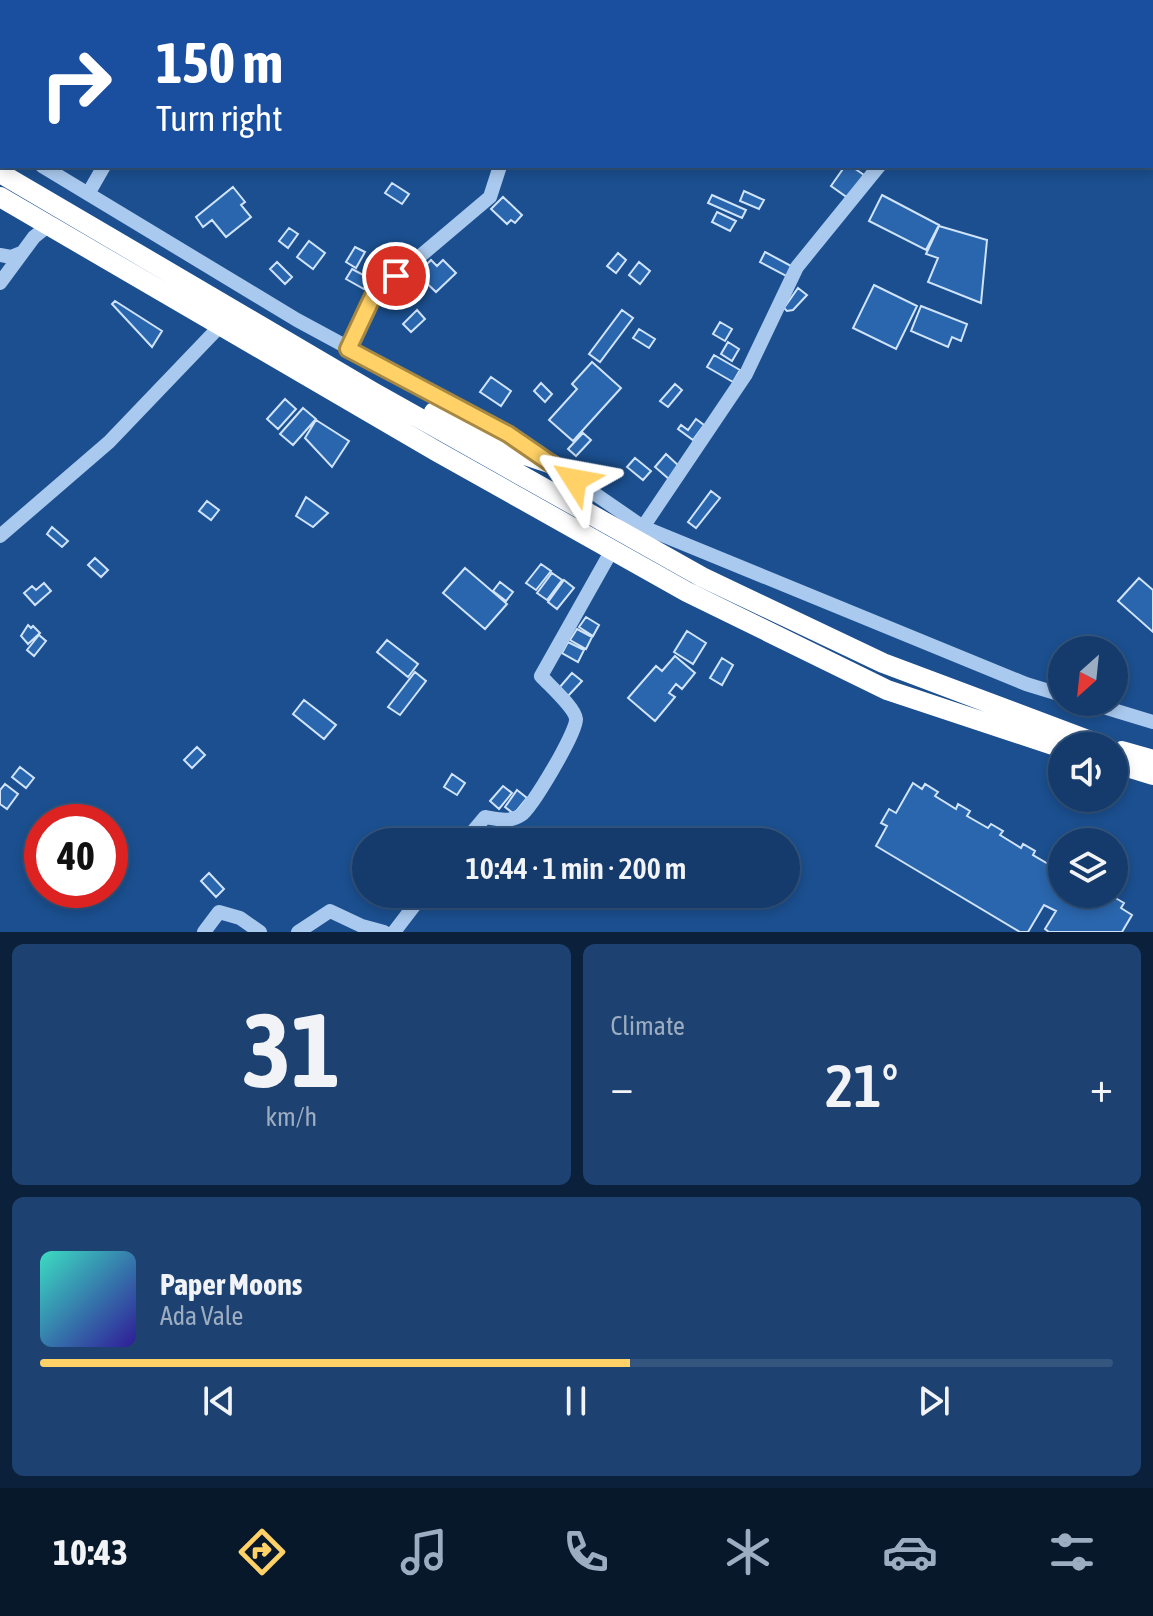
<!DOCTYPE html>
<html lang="en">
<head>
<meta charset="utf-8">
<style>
	body { margin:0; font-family:"Asap Condensed",sans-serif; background:#1d4271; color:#f1f3f6; height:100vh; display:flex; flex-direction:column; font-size:30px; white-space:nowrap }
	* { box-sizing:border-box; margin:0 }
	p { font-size:26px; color:#9dadc1 }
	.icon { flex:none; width:44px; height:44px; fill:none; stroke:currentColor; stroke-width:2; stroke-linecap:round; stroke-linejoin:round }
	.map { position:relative; height:932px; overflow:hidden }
	.side { display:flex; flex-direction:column; gap:12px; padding:12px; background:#0b203b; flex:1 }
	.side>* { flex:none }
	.banner { position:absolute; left:0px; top:0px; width:1154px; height:168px; box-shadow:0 4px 12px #0003,0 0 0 2px #33557e; background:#1a4fa0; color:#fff; overflow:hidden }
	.needle { width:52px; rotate:207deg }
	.buttons { position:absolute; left:1048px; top:636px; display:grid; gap:16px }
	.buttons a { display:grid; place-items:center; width:80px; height:80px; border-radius:50%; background:#143b6b; box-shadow:0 4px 12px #0003,0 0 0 2px #33557e; font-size:40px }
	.speed { position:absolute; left:24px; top:804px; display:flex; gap:16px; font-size:40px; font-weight:700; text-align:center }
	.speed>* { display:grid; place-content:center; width:104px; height:104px; border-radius:50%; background:#143b6b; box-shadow:0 4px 12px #0003,0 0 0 2px #33557e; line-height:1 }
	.speed .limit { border:12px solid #d22; background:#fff; color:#111 }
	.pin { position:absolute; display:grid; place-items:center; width:68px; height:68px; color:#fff; margin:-34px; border:4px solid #fff; border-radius:50%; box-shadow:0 2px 8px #0007 }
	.me { position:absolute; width:88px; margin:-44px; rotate:304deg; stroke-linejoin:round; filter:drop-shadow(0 0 6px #0008) }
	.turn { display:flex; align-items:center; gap:28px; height:168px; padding:0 24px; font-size:36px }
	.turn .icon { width:104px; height:104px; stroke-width:2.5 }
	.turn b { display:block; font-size:56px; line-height:68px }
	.big { font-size:60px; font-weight:600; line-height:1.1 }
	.side .card { flex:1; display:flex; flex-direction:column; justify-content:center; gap:12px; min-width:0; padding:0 28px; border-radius:12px; background:#1d4271 }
	.side .dial { align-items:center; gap:0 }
	.dial b { font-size:104px; line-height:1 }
	.song { display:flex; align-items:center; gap:24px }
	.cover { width:96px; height:96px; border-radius:12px; background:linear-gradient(135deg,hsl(170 70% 55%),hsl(250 70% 35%)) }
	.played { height:8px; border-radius:4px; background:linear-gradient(90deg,#ffd166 55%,#33557e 55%) }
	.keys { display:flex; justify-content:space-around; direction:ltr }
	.heat { display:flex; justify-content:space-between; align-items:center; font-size:44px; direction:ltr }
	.side .tiles { flex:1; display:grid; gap:12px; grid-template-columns:1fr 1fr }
	.card:last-child { grid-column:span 2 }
	.trip { position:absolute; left:352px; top:828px; width:448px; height:80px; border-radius:40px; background:#143b6b; box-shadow:0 4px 12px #0003,0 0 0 2px #33557e; font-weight:600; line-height:80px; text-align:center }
	.tabs { display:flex; height:128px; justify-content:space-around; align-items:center; background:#08182b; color:#9dadc1 }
	.tabs .icon { width:56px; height:56px }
	.tabs .on { color:#ffd166 }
	.tabs b { font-size:36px; color:#f1f3f6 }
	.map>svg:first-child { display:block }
</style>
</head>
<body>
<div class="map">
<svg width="1153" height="932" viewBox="0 0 1153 932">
	<rect width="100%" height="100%" fill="#1b4f8f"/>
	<!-- building -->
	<path fill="#2a66ad" stroke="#cfe3fa" stroke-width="2" d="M845,166H851L864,175L848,198L831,186Z
		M392,183L409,194L402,204L385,193Z
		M233,187L245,202L241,205L251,217L226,237L212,220L203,227L196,217Z
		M744,191L764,200L759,209L740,201Z
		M712,195L746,210L742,218L708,203Z
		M882,195L939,225L926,250L869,221Z
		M503,197L522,215L515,223L511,220L507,224L491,209Z
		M717,212L736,221L730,231L712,222Z
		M939,226L987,240L981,303L928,282L938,258L926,254Z
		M289,228L298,234L288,248L279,241Z
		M309,241L325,253L313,269L297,257Z
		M392,244L407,253L396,271L382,262Z
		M355,247L365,252L356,268L346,262Z
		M765,252L793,267L788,277L760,262Z
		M618,253L626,260L616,273L607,266Z
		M431,260L437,266L443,260L456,273L436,292L417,274Z
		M277,262L292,277L285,284L270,269Z
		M639,262L650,271L640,284L629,275Z
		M352,269L369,278L364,289L346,279Z
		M874,285L917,306L896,349L853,328Z
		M798,288L807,295L793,310L787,311L784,308Z
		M115,301L162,331L152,347L112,304Z
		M921,306L967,324L961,341L952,337L948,347L911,331Z
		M417,310L425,319L411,332L403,324Z
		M622,310L633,318L600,362L589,354Z
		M720,322L732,329L725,341L713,334Z
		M639,329L655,339L649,348L633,338Z
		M728,342L739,349L732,361L721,354Z
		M714,355L740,370L733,382L707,367Z
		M592,362L621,388L573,441L549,420L577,389L572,384Z
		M491,377L511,391L501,406L480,392Z
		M541,383L552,394L545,402L534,391Z
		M675,384L682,390L668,407L660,401Z
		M285,399L296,409L278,429L267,419Z
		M303,408L316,419L293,445L280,434Z
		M696,419L704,425L693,440L678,429L681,425L688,430Z
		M316,420L349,441L332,467L305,438Z
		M583,433L591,440L576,456L568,449Z
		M666,454L680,467L669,479L655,467Z
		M635,458L651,471L643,480L627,467Z
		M711,491L720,498L696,528L688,522Z
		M306,497L328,513L313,527L296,516Z
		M207,501L219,510L211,520L199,511Z
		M52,527L68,541L62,547L47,534Z
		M95,558L108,570L101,577L88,565Z
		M541,564L551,571L536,590L526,583Z
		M465,568L507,604L485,629L443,593Z
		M552,573L562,580L547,600L537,593Z
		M1139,578L1153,590V632L1118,601Z
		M564,580L574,588L557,609L548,602Z
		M500,582L513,592L506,601L493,591Z
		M44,583L51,591L35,605L24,593L32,586L36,590Z
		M586,617L599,625L593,636L579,627Z
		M28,625L31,628L33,626L40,633L28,644L21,636Z
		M577,629L592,637L586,649L570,640Z
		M687,631L706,643L693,664L674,652Z
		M39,635L46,641L34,656L27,650Z
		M387,640L418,664L408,677L377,652Z
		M568,642L584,650L578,662L562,653Z
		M675,656L695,673L682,689L676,684L669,693L675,697L655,721L628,698L656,666L662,671Z
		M722,658L733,665L722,685L710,678Z
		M415,672L426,681L400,715L388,707Z
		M572,673L582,681L568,696L559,688Z
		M304,700L336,725L324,739L293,714Z
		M197,747L205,755L192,768L184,760Z
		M20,767L34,778L26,788L12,777Z
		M452,774L465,783L457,795L444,787Z
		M913,783L922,789L925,784L938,792L935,796L956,809L958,804L970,811L967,816L988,828L991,824L1003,831L1000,835L1021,848L1023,844L1035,851L1033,855L1050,865L1053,861L1062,867V894H1098L1109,901L1112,896L1124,903L1121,908L1132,915L1122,932H1049L1045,929L1056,911L1044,905L1028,932H1020L876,846L887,826L881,823L889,809L896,813Z
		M5,784L18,794L7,809L0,804V790Z
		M503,786L512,793L499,809L490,801Z
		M517,790L527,798L514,814L505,807Z
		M209,873L224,889L216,897L201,881Z"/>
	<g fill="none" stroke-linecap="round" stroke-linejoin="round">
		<!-- minor -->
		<path stroke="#a9c9ee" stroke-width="14" d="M96,0L98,2
			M692,0L695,2
			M601,2L603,0
			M0,141L2,142
			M42,166L297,320L508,434L643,527L1026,684L1062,695
			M88,194L104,166
			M0,255L11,257L21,253
			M0,283L34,237L49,225
			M348,349L373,296L490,197L500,166
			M643,527L746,374L797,267L879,166
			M0,536L109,442L222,324
			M1087,702L1153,722
			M464,842L485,817C497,819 509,823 521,815C531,809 577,732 576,719C575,708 549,685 541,676L612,550
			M204,932L219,912L240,918L260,932
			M298,932L330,911L362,926L384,932
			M394,932L423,894"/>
		<!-- highway -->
		<path stroke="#fff" stroke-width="20" d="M0,173L373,392L702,577L883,663L1104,746
			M0,197L436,451L687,592L887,690L1062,748
			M434,412L513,451L552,464
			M1122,751L1153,760
			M1114,763L1153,775"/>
	</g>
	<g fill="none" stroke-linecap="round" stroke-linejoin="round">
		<!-- route casing -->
		<g stroke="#a68842" stroke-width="20">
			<path id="route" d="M396,276L373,296L348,349L508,434L575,480"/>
		</g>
		<!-- route -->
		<use href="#route" stroke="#ffd166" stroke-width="14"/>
	</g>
</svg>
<div class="buttons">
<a><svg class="needle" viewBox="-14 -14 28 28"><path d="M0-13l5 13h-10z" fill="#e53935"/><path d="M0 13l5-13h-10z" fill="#9dadc1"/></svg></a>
<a><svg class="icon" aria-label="sound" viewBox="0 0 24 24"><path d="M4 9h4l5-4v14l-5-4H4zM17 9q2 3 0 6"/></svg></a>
<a><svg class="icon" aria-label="layers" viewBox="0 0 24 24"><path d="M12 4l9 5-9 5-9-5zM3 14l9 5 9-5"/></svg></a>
</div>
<div class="speed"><div class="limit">40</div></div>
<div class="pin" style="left:396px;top:276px;background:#d93025"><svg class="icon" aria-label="arrive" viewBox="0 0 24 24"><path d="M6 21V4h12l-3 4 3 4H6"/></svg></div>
<svg class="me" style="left:575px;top:480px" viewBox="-20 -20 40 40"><path d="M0-17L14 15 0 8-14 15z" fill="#ffd166" stroke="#fff" stroke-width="4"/></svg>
<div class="trip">10:44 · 1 min · 200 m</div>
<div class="banner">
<div class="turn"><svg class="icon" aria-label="right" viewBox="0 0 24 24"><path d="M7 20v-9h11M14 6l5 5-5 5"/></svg><div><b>150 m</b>Turn right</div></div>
</div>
</div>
<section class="side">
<div class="tiles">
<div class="card dial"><b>31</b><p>km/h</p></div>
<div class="card"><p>Climate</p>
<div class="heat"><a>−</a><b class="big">21°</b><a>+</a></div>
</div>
<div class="card">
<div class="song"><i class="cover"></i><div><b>Paper Moons</b><p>Ada Vale</p></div></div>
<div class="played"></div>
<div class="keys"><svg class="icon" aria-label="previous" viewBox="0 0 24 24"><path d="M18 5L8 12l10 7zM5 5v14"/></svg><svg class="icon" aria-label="pause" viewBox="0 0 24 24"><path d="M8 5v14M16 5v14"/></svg><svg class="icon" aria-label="next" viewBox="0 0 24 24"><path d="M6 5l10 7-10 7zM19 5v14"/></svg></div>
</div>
</div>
</section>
<nav class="tabs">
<b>10:43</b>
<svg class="icon on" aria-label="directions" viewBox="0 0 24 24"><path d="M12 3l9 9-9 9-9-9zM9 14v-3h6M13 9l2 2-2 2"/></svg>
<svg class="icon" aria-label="music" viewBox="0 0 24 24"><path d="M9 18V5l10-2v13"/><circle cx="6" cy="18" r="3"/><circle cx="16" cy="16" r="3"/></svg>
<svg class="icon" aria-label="phone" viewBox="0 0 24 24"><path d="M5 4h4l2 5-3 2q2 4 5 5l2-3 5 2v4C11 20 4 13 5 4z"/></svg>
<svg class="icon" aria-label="climate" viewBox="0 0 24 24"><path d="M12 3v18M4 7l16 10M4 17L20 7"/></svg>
<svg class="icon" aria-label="car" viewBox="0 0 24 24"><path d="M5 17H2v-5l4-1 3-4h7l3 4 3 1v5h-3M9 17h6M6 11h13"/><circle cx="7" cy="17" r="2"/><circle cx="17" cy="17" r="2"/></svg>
<svg class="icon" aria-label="filters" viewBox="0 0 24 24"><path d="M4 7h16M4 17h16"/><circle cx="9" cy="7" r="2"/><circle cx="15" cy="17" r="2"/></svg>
</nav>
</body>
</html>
